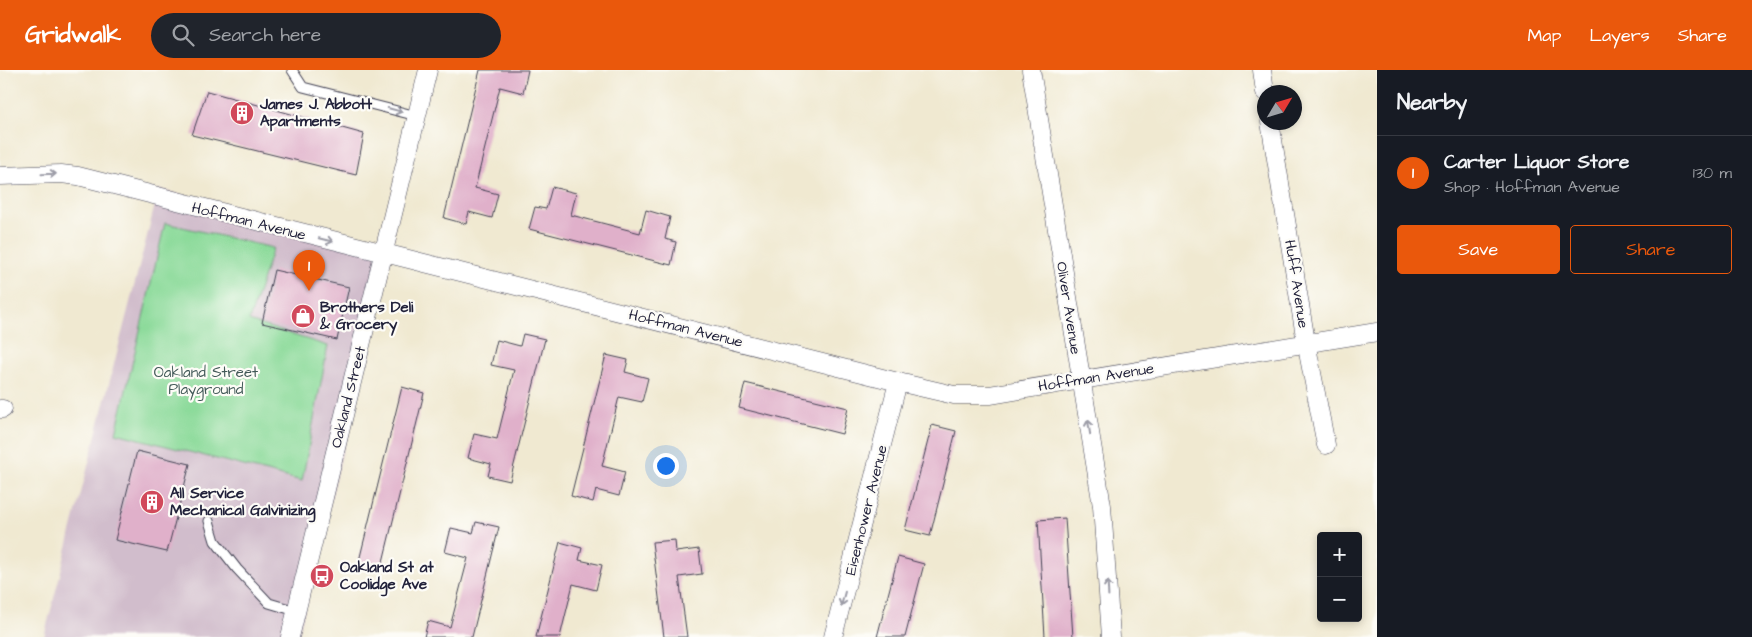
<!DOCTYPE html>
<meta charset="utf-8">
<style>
:root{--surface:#171b24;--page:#20242c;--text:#f1f3f6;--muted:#9ea1a6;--line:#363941;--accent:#ea580c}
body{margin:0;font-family:"Architects Daughter",sans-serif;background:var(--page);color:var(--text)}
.controls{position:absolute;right:15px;bottom:15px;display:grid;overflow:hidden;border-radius:5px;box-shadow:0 2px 8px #0003}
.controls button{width:45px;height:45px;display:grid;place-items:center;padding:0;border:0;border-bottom:1px solid var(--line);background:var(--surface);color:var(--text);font:25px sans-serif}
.compass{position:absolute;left:1257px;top:15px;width:45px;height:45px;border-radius:50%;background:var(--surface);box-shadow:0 2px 8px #0003;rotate:52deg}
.you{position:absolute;left:665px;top:395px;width:18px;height:18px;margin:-12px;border:4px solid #fff;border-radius:50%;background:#1a73e8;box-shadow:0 0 0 8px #1a73e833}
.badge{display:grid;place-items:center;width:32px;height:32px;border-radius:50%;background:var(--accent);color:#fff;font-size:16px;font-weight:700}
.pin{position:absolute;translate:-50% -41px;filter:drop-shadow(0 1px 2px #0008)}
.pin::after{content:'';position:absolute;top:26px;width:18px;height:15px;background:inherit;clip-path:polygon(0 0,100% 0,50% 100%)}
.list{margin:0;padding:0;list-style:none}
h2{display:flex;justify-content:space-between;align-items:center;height:65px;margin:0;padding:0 20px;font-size:21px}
h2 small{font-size:16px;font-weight:400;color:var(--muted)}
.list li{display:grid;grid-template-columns:32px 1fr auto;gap:15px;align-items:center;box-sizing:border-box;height:75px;padding:0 20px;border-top:1px solid var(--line)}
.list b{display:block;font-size:19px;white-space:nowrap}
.list p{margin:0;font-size:16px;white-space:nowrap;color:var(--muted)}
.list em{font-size:16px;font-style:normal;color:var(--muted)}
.actions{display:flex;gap:10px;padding:15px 20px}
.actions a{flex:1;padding:11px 0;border:1px solid var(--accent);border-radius:5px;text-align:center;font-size:18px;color:var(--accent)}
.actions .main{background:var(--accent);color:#fff}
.icon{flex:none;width:28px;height:28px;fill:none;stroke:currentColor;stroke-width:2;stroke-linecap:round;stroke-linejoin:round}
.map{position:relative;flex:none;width:1377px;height:567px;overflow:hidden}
header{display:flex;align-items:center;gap:30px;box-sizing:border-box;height:70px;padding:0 25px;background:var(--accent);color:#fff}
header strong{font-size:24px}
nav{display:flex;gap:28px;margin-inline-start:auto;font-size:18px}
.search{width:350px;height:45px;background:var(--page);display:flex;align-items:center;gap:12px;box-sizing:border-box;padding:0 18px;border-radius:28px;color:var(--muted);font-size:19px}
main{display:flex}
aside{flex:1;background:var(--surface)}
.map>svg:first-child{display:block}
</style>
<header>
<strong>Gridwalk</strong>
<div class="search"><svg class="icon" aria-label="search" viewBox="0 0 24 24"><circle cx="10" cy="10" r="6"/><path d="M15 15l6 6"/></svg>Search here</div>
<nav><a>Map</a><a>Layers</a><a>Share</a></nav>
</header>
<main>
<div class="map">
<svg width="1377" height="567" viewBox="0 0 1377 567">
<rect width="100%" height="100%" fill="#fdfcf7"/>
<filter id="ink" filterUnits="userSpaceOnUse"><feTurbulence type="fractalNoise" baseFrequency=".02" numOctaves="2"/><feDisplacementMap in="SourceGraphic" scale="10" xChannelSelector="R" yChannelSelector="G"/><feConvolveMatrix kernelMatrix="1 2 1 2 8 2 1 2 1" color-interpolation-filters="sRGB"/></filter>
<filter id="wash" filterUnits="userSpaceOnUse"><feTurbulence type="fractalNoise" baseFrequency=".0096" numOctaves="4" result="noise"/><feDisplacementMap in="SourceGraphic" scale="20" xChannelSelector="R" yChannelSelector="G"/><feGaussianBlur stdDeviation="1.12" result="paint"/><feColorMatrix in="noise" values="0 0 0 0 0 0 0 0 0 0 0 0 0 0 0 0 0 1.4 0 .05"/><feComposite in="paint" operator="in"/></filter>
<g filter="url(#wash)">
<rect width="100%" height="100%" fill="#f0e9d1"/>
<path fill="#d1bdcc" d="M 159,119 L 390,183 L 298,567 L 44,567 Z"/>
<path fill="#8bda9a" stroke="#567e6a" d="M 165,153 L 273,178 L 249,251 L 328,276 L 302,411 L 116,363 Z"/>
<g id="blocks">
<path fill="#e0b0ca" d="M 480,0 L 528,0 L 523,23 L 500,17 L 475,118 L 498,124 L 492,148 L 469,142 L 466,154 L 444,148 Z
M 207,21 L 364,64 L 356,105 L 192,65 Z
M 552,117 L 576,123 L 571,145 L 640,163 L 646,140 L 670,147 L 665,169 L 676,172 L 671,195 L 529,159 L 535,137 L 546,139 Z
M 274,200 L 349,217 L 337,270 L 262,253 Z
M 523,264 L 545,269 L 510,411 L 488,406 L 491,394 L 468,388 L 474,364 L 497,369 L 514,300 L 491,295 L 497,270 L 520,276 Z
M 606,285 L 628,290 L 625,302 L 648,308 L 642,332 L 619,327 L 602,396 L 625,402 L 619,426 L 596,420 L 593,432 L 571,426 Z
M 745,313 L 848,338 L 842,364 L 739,338 Z
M 402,317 L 424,323 L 382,496 L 359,491 Z
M 932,355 L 956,361 L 930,466 L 905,460 Z
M 137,381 L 190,394 L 167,482 L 115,470 Z
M 1065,448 L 1073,567 L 1045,567 L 1038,450 Z
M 476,452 L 499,457 L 472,567 L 424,567 L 428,551 L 450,557 L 468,488 L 445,482 L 451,458 L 473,463 Z
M 675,470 L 676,482 L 699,479 L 702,504 L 679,507 L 687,567 L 664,567 L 652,472 Z
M 560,472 L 582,478 L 579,490 L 602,495 L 596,520 L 573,514 L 560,567 L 536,567 Z
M 898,487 L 924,494 L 905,567 L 877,567 Z"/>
</g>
</g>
<g filter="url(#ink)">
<use href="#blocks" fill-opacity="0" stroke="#414052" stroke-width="1"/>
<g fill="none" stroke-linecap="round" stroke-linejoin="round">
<g stroke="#414052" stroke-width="11">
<path id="service" d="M 292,0 L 303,17 L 417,46
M 209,451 L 215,471 L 237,499 L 269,533 L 296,541"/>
</g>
<g stroke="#414052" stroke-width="19">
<path id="minor" d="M 1031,0 L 1102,436 L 1111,567
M 1262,0 L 1265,22
M 1270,52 L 1306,272 L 1326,375
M 0,106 L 61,104 L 78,106 L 898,312 L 954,325 L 990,325 L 1377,262
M 0,339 L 3,339
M 290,567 L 428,0
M 833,567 L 898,312"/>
</g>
<use href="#service" stroke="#fff" stroke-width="9"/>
<use href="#minor" stroke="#fff" stroke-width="18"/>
</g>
<defs><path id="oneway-shaft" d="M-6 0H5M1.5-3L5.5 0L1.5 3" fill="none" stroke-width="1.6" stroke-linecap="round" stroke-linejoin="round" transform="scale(1.25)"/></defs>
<g stroke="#9c9ca7">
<use href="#oneway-shaft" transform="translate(395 40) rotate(15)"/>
<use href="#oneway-shaft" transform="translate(49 104) rotate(-2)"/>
<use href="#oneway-shaft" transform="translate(326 170) rotate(14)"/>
<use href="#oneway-shaft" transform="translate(1089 357) rotate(-99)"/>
<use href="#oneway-shaft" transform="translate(1108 518) rotate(-93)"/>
<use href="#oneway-shaft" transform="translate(843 529) rotate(105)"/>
</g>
</g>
<defs>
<g id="building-disc" transform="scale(1.25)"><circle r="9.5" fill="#d1495b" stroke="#fdfcf7"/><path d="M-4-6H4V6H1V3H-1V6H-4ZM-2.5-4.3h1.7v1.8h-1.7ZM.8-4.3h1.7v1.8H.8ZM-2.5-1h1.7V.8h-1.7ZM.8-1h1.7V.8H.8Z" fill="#fff"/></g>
<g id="shop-disc" transform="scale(1.25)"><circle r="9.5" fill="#d1495b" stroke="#fdfcf7"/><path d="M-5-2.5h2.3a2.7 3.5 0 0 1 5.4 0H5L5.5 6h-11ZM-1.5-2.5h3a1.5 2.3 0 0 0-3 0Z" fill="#fff"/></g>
<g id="bus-disc" transform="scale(1.25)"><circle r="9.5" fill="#d1495b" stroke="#fdfcf7"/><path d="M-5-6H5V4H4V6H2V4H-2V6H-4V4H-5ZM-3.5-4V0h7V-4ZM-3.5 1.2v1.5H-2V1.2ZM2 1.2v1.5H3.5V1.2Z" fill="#fff"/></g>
</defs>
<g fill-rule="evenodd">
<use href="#building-disc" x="242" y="43"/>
<use href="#shop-disc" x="303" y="246"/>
<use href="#building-disc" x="152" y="432"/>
<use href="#bus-disc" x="322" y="506"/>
</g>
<g text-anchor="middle" stroke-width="4.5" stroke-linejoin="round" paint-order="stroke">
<g font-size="15" font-weight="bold" fill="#22223b" stroke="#fdfcf7" text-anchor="start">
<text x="260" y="39">James J. Abbott<tspan x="260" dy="17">Apartments</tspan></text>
<text x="320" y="242">Brothers Deli<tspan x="320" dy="17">&amp; Grocery</tspan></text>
<text x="170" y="428">All Service<tspan x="170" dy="17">Mechanical Galvinizing</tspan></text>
<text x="340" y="502">Oakland St at<tspan x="340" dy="17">Coolidge Ave</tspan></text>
</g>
<g font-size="15" fill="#22223b" stroke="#fdfcf7">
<text transform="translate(249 151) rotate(14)" y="5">Hoffman Avenue</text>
<text transform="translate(1297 214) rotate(81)" y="5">Huff Avenue</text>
<text transform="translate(1069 238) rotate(81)" y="5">Oliver Avenue</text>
<text transform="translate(686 258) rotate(14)" y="5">Hoffman Avenue</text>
<text transform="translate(1096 307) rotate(-9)" y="5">Hoffman Avenue</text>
<text transform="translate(348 327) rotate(-76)" y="5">Oakland Street</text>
<text transform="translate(866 440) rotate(-76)" y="5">Eisenhower Avenue</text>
</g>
<g font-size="15" fill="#425958" stroke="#fdfcf7">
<text x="206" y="307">Oakland Street<tspan x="206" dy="17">Playground</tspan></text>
</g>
</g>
</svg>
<div class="controls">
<button>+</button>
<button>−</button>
</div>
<svg class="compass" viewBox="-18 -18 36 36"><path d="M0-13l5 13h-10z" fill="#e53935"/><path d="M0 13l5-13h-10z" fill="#9ea1a6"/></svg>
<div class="you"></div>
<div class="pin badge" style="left:309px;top:221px">1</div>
</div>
<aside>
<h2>Nearby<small></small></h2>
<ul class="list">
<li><span class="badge">1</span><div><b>Carter Liquor Store</b><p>Shop · Hoffman Avenue</p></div><em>130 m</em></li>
</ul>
<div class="actions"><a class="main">Save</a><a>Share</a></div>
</aside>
</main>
